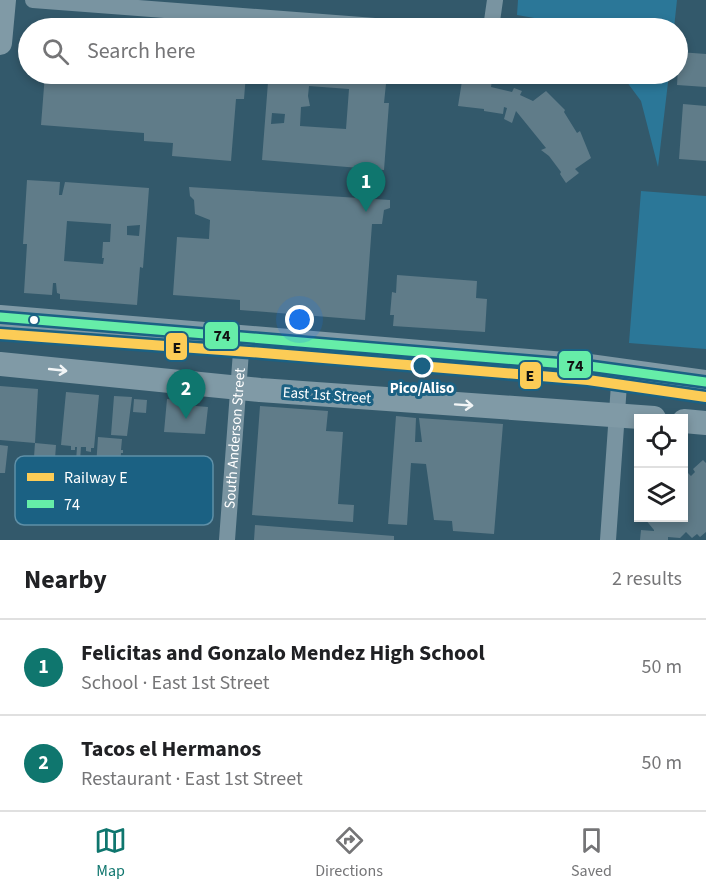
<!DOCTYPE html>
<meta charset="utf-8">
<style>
:root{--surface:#fff;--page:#f6f6f6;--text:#202124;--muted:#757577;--line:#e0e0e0;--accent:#0f766e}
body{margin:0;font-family:"Source Sans 3",sans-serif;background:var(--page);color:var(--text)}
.controls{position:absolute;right:18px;bottom:18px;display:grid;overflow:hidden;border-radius:0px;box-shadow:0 3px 9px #0003}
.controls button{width:54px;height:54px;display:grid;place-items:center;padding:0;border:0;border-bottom:2px solid var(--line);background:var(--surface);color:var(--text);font:30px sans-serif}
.you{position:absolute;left:300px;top:320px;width:21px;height:21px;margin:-15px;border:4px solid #fff;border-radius:50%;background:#1a73e8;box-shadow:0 0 0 9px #1a73e833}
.badge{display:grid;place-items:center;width:39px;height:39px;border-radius:50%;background:var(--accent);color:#fff;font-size:20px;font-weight:700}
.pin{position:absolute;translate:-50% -50px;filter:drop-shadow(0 2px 3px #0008)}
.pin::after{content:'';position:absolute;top:32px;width:21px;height:18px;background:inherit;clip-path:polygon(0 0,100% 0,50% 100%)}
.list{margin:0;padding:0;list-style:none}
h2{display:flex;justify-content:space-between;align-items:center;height:78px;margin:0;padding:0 24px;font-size:26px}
h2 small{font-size:20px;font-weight:400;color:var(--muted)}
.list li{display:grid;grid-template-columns:39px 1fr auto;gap:18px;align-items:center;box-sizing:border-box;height:96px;padding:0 24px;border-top:2px solid var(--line)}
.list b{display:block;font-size:22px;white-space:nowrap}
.list p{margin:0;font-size:20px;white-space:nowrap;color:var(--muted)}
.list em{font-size:20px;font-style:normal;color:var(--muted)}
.icon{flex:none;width:33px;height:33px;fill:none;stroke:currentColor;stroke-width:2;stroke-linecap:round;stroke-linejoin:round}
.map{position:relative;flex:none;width:706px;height:540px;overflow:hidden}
.search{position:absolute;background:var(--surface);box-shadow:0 3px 9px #0003;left:18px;right:18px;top:18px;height:66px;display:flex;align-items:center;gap:15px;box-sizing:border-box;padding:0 21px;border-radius:33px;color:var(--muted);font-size:22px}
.sheet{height:270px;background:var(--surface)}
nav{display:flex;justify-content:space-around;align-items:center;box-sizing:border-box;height:84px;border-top:2px solid var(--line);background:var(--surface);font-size:16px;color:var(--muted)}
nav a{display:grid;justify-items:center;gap:3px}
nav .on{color:var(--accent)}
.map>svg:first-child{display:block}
</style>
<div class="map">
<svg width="706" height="540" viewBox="0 0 706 540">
<rect width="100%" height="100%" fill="#33596b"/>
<path fill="#2b7798" d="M 518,0 L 677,0 L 674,28 L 583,28 L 580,26 L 517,15 Z
M 621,74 L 669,74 L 658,167 L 641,101 Z
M 641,191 L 706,196 L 706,349 L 629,343 Z"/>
<path fill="#607c89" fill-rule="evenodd" d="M 679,52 L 706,54 L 706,87 L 677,85 Z
M 45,74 L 246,74 L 244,99 L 236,99 L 231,161 L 172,156 L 173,143 L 144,141 L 144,133 L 41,125 Z
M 272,74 L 387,74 L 384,103 L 389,103 L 384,170 L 262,160 L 268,82 L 271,82 ZM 309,86 L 349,89 L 346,129 L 300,126 L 301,107 L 310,106 L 308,96 ZM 272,113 L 285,114 L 284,123 L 271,124 Z
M 466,74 L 493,74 L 491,87 L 512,92 L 514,88 L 522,91 L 520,95 L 533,101 L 546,91 L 565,110 L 564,112 L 577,133 L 580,131 L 591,158 L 575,169 L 579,173 L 566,183 L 560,174 L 561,172 L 549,156 L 541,150 L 546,148 L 516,111 L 512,123 L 504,119 L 507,108 L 504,107 L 503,114 L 484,111 L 484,109 L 458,106 L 462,81 L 465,81 Z
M 683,104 L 706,106 L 706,161 L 679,159 Z
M 27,180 L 60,182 L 59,195 L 62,195 L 65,182 L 149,188 L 143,268 L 140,267 L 137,305 L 60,299 L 60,294 L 57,293 L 56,283 L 53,283 L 52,295 L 24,293 L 27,244 L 23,244 ZM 67,221 L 111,224 L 110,242 L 103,242 L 102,258 L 104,258 L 103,264 L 64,261 ZM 140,225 L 139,236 L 127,235 L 127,226 Z
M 189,187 L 390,200 L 390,208 L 384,210 L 382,224 L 372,224 L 365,320 L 240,310 L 240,300 L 173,295 L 177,237 L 209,239 L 210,220 L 195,214 L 194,200 L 190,196 Z
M 397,275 L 477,281 L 476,298 L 487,299 L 485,332 L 393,326 L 394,315 L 390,315 L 392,292 L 396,293 Z
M 0,386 L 38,389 L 35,443 L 0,440 Z
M 66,392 L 99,395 L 94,448 L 91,448 L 91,452 L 86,451 L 86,447 L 81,447 L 80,461 L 82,461 L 82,464 L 92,465 L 90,482 L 80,481 L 80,485 L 72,485 L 73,481 L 60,479 L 61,462 L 71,463 L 71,460 L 76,461 L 77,447 L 75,447 L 75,450 L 71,450 L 71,446 L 61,445 Z
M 114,396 L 132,397 L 127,436 L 111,435 Z
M 134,399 L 147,400 L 146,413 L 133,412 Z
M 167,399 L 190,401 L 196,406 L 208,407 L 205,434 L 164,432 Z
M 260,406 L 328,411 L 326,431 L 343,432 L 338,504 L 354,505 L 353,522 L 252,515 Z
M 396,416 L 416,418 L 415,442 L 422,442 L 419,418 L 503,424 L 494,534 L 453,531 L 452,521 L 434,520 L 426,464 L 411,463 L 407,525 L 388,524 Z
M 98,437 L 122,439 L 121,450 L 123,450 L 123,453 L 121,453 L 120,469 L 117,468 L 117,471 L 114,471 L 115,468 L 96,467 Z
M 35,443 L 56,445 L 55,459 L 34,457 Z
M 0,445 L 8,446 L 5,473 L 0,473 Z
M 703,460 L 706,463 L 706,532 L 700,537 L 697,534 L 692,538 L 686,532 L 680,538 L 668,537 L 668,540 L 640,540 L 641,530 L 654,531 L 654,530 L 645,519 L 646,518 L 684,518 L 684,477 L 688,473 L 691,476 L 695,472 L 693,469 Z
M 255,525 L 394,536 L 394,540 L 254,540 Z"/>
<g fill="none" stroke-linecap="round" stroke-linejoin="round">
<g stroke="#7994a1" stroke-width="16">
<path d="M 33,0 L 401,28"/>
<path d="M 491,28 L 495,0"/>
<path id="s1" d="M 227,540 L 242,338"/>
<path d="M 608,540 L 620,370"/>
</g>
<path stroke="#809aa6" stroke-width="24" d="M 0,43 L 4,0
M 0,317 L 589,366 L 706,382
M 0,364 L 260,390 L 654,418
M 684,421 L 706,423"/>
<g stroke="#1b6183" stroke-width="14">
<path id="bus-1" d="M 0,317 L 589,366 L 706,382"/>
</g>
<use href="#bus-1" stroke="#66eda8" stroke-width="9"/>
<g stroke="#1b6183" stroke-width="15">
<path id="rail-1" d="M 0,334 L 263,353 L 588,380 L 706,397"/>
</g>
<use href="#rail-1" stroke="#fccc56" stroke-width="10"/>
</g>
<defs><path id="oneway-shaft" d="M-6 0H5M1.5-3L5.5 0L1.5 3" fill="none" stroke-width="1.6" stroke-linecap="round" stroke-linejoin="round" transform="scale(1.5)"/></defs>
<g stroke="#f2f5f6">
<use href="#oneway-shaft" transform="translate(58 370) rotate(6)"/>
<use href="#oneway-shaft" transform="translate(464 405) rotate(4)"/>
</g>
<circle fill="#fff" stroke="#1b6183" stroke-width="2" cx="34" cy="320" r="5"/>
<circle fill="#1b6183" stroke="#fff" stroke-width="3" cx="422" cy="366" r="10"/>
<g text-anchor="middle" stroke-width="6" stroke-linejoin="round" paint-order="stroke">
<g font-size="15" font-weight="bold" fill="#fff" stroke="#1b6183">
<text x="422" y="393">Pico/Aliso</text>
</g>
<g font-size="15" fill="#fff" stroke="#1b6183">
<text transform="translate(327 395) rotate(4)" y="5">East 1st Street</text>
<text dy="5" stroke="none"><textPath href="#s1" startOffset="102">South Anderson Street</textPath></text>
</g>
</g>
<rect x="15" y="456" width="198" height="69" rx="9" fill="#1b6183" stroke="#5f90a8" stroke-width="1.5"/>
<rect x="27" y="473" width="27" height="8" fill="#fccc56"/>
<rect x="27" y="500" width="27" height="8" fill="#66eda8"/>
<g font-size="16" fill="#fff">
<text x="64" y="483">Railway E</text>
<text x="64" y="510">74</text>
</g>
<g stroke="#1b6183" stroke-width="2">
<rect x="204" y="321" width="35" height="29" rx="6" fill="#66eda8"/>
<rect x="165" y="332" width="23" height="29" rx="6" fill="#fccc56"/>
<rect x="558" y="350" width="34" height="29" rx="6" fill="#66eda8"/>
<rect x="519" y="361" width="23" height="29" rx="6" fill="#fccc56"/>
</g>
<g font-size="16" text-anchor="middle" font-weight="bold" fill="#111">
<text x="222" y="341">74</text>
<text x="177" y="353">E</text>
<text x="575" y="371">74</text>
<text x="530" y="381">E</text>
</g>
</svg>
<div class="controls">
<button><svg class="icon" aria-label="locate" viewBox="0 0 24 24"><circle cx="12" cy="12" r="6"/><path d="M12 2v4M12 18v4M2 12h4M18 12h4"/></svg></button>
<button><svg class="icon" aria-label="layers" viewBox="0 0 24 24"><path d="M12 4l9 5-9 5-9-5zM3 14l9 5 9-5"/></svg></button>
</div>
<div class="you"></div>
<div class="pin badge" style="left:366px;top:212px">1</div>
<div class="pin badge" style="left:186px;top:419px">2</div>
<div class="search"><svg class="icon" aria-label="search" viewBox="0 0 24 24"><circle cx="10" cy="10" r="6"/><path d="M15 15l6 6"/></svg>Search here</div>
</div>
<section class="sheet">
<h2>Nearby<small>2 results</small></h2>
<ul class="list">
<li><span class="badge">1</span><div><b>Felicitas and Gonzalo Mendez High School</b><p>School · East 1st Street</p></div><em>50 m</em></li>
<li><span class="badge">2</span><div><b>Tacos el Hermanos</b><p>Restaurant · East 1st Street</p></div><em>50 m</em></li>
</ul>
</section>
<nav>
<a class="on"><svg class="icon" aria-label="map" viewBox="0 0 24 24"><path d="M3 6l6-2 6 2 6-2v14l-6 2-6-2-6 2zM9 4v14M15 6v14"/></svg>Map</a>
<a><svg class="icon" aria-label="directions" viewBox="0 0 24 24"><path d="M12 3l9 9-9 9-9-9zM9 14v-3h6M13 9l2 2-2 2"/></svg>Directions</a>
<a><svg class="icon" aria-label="saved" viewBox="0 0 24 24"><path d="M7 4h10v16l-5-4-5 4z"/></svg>Saved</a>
</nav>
